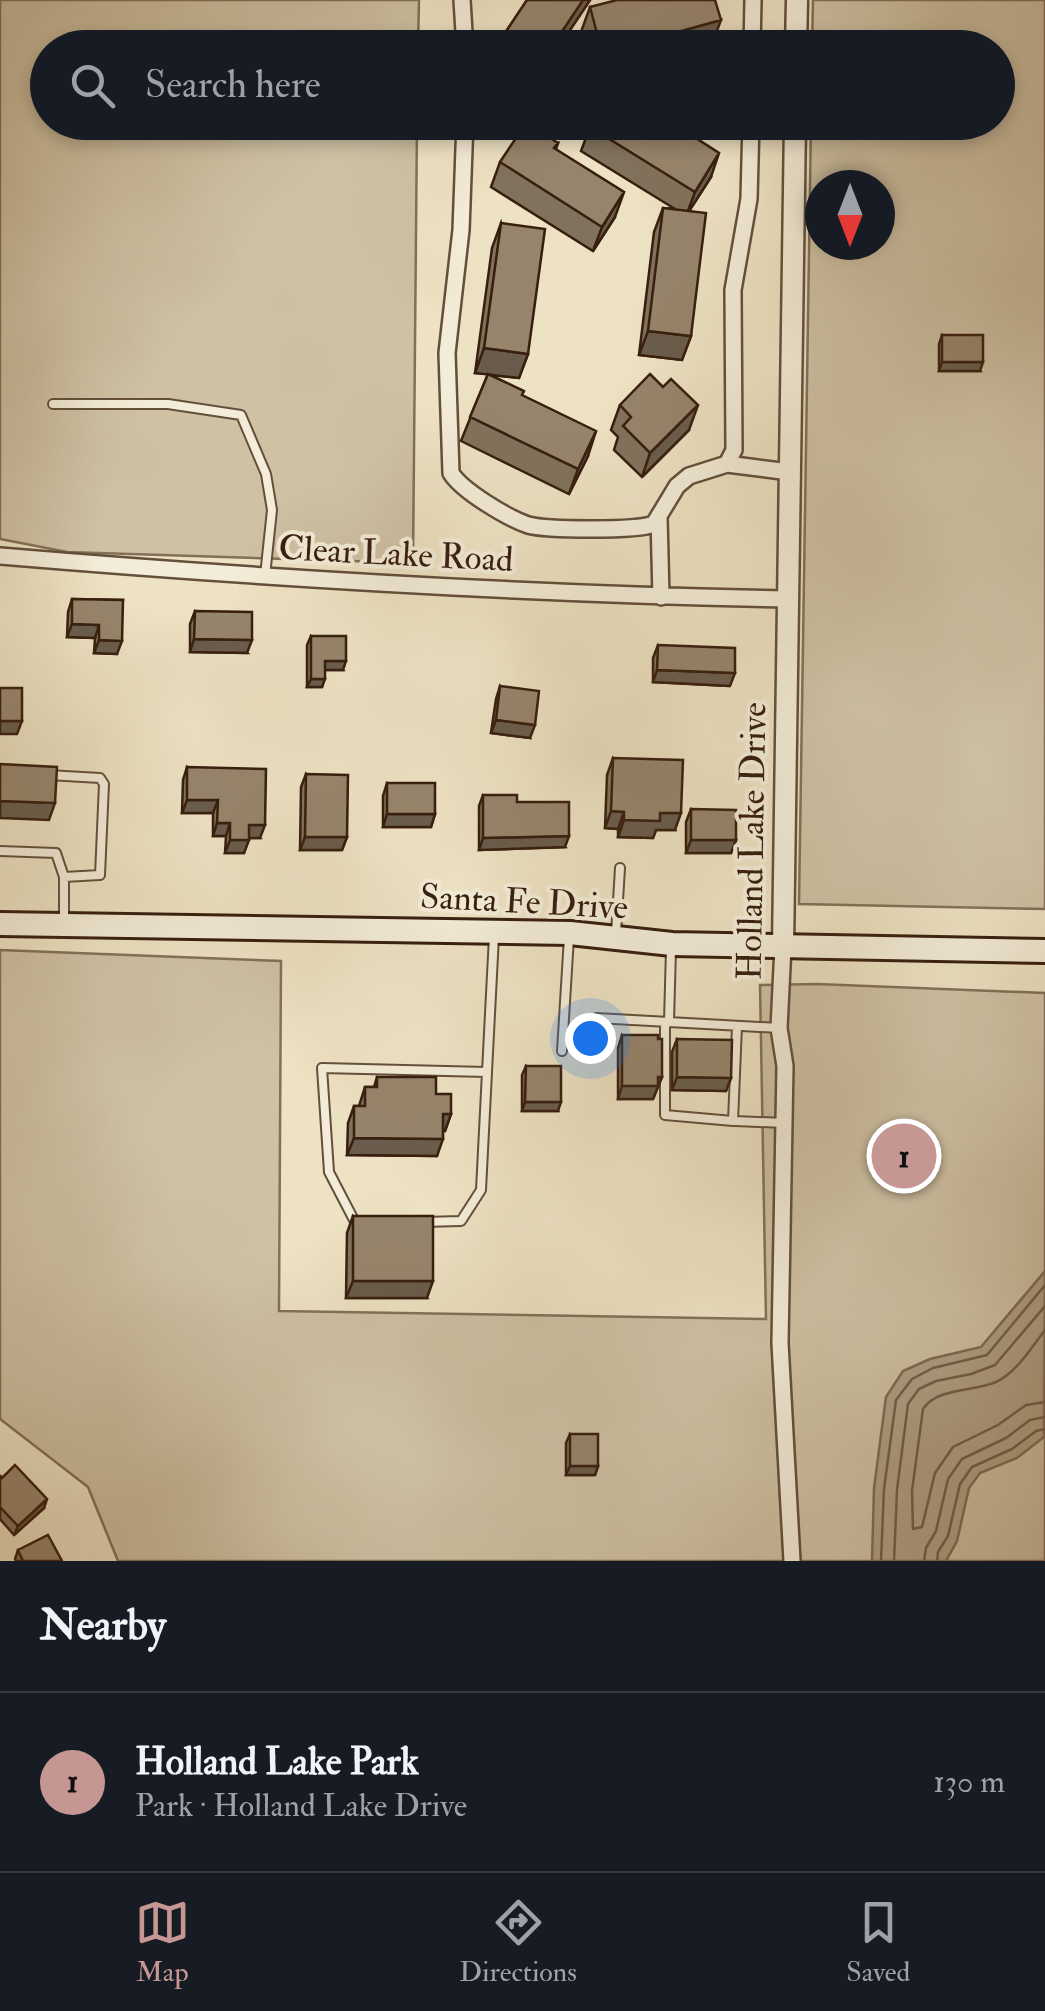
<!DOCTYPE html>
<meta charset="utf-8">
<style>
:root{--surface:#171b24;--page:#20242c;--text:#f1f3f6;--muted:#9ea1a6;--line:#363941;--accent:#c59692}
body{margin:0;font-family:"IM FELL Double Pica",serif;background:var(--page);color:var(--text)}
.compass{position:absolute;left:805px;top:170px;width:90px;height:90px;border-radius:50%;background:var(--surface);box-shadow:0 5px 15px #0003;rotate:180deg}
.you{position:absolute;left:590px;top:1038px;width:35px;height:35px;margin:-25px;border:8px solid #fff;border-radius:50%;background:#1a73e8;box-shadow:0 0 0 15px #1a73e833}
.badge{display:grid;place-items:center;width:65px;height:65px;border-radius:50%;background:var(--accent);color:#111;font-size:32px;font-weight:700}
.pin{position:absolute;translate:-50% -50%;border:5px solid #fff;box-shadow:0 2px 10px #0006}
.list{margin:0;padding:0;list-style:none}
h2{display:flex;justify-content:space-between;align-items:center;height:130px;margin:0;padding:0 40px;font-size:42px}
h2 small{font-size:32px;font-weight:400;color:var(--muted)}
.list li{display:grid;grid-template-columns:65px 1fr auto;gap:30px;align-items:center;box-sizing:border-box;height:180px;padding:0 40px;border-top:2px solid var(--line)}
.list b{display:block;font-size:38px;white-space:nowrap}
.list p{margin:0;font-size:32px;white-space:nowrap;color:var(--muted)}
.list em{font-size:32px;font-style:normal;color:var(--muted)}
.icon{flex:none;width:55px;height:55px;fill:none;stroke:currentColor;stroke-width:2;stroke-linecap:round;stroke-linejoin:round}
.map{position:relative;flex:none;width:1045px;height:1561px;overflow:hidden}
.search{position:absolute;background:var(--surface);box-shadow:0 5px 15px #0003;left:30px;right:30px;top:30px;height:110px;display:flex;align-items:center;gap:25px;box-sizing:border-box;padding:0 35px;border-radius:55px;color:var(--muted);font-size:38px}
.sheet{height:310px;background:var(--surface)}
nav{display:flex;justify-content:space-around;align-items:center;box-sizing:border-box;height:140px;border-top:2px solid var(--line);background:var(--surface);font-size:28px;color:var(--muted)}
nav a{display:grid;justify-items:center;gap:5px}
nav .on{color:var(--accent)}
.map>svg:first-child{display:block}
</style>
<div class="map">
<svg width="1045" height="1561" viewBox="0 0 1045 1561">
<rect width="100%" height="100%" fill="#ede2c3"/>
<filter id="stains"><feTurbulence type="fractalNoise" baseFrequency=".002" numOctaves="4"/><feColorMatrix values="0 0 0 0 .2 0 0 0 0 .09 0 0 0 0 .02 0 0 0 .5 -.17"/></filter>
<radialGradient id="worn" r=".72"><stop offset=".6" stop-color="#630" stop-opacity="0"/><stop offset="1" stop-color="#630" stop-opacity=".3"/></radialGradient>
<path fill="#cec1a4" stroke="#827059" stroke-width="2.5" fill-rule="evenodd" d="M 0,0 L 419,0 L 418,47 L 48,48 L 48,122 L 417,123 L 413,563 L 67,552 L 0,539 Z
M 813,0 L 1045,0 L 1045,909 L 799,904 L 811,123 L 998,122 L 998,48 L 812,47 ZM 820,185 L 880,185 L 880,245 L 820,245 Z
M 0,950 L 281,961 L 279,1311 L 766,1319 L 760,985 L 817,984 L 1045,993 L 1045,1561 L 118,1561 L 88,1487 L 0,1419 Z"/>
<path fill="#af9f85" stroke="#7f6b55" stroke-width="2.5" d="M 1045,1271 L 1044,1437 L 1017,1458 L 980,1473 L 969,1488 L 957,1541 L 946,1561 L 872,1561 L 874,1488 L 886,1397 L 903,1371 L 930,1359 L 981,1347 Z"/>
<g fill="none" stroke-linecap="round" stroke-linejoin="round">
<path stroke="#735e4a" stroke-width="2.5" d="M 1045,1330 C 1032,1347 1016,1373 996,1382 C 973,1392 938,1387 923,1409 L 912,1491 L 913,1529 L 922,1527 L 935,1473 L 953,1447 L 998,1425 L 1026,1405 L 1045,1402
M 881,1561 L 884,1489 L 896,1400 L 912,1379 L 933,1368 L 987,1355 L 1045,1285
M 894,1561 L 897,1490 L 908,1404 L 919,1389 L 936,1381 L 971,1374 L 995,1365 L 1045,1306
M 924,1561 L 926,1548 L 936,1531 L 948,1479 L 962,1459 L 1006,1438 L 1030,1420 L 1045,1417
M 937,1561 L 938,1552 L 948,1536 L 960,1484 L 972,1467 L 1012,1449 L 1036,1431 L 1045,1429"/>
<g stroke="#644f3b" stroke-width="12">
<path id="service" d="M 53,404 L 168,404 L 241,415 L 266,474 L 272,510 L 265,576
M 48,775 L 100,778 L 104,784 L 100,875 L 64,877 L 64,920
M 0,851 L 56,853 L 64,877
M 616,933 L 620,868
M 596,1018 L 779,1028
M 665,1022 L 665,1115 L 733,1121 L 737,1026
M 669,1022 L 671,949
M 562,1051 L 569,937
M 735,1121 L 784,1123
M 355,1222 L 329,1172 L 322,1068 L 487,1072 L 494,936
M 423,1222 L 461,1221 L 481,1190 L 487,1072"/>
</g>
<g stroke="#644f3b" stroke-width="20">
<path id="minor" d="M 462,0 L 465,48
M 752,48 L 753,0
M 465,122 L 461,230 L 447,353 L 451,473 C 462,491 508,518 528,525 C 546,530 637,531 654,524 L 677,486 L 689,476 L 727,464 L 734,450 L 733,290 L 749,199 L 751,122
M 727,464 L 789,472
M 659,517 L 661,597
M 0,556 C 262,578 525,594 788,599
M 783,947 L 779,1028 L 785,1066 L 780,1343 L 792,1561"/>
</g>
<g stroke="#644f3b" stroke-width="25">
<path id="tertiary" d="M 796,48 L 797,0
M 783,947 L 795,122"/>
</g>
<g stroke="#371e0e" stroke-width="28">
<path id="secondary" d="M 0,924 L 570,933 L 672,944 L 1045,951"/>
</g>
<use href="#service" stroke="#f3ecd8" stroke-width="8"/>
<use href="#minor" stroke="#f3ecd8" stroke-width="15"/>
<use href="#tertiary" stroke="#f3ecd8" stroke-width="20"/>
<use href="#secondary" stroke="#f3ecd8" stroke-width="22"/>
</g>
<path fill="#81725d" stroke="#371e0e" stroke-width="2.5" d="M 527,0 L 590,0 L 558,48 L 498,48 L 501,39 Z
M 590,7 L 712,44 L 701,48 L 586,48 L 581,32 Z
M 590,127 L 711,177 L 689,211 L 691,336 L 682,360 L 639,355 L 654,232 L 663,208 L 675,209 L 581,151 Z
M 558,143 L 556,149 L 615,217 L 593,251 L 491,187 L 500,162 Z
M 501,223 L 528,354 L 519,378 L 490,375 L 522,395 L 588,456 L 569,494 L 461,441 L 488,374 L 475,373 L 492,248 Z
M 942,335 L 980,371 L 939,371 L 939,344 Z
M 663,387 L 689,430 L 642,477 L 614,450 L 618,437 L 611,430 L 620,405 Z
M 72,599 L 123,600 L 117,654 L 94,653 L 95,638 L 67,637 L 68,612 Z
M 195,611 L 247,653 L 190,652 L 190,624 Z
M 311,636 L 343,670 L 325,670 L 322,687 L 307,687 L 307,645 Z
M 658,645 L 730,686 L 653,682 L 653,658 Z
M 500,686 L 530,738 L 491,733 L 496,699 Z
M 613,758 L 675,830 L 656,830 L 653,838 L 618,837 L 618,829 L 605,828 L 607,775 Z
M 187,767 L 260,838 L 249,838 L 244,853 L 225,853 L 226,836 L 213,836 L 213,813 L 182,813 L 183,780 Z
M 306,774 L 347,837 L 342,850 L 300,850 L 301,787 Z
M 387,783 L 435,814 L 431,827 L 383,827 L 383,796 Z
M 483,795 L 517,802 L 565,847 L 479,850 L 479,806 Z
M 691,809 L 736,840 L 731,853 L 686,853 L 686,822 Z
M 622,1035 L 662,1077 L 653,1099 L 618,1099 L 618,1048 Z
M 677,1039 L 731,1078 L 726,1091 L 672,1090 L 672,1052 Z
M 526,1066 L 558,1111 L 522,1111 L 522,1075 Z
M 377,1077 L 436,1094 L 451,1114 L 445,1131 L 443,1131 L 437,1156 L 347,1155 L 348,1123 L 354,1106 L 359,1106 L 365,1087 L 374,1087 Z
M 353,1216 L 427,1298 L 346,1298 L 347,1233 Z
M 570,1434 L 598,1466 L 595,1475 L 566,1475 L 566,1443 Z
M 0,1476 L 44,1508 L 14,1535 L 0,1519 Z
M 18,1550 L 62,1561 L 16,1561 L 15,1559 Z"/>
<path fill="#695c4c" stroke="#371e0e" stroke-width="2.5" d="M 583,0 L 590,0 L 558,48 L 551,48 Z
M 721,20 L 712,44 L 701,48 L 620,48 Z
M 719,153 L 711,177 L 686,216 L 695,192 Z
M 624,192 L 615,217 L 593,251 L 602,227 Z
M 648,331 L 691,336 L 682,360 L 639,355 Z
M 484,348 L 528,354 L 519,378 L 475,373 Z
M 942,362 L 983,362 L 980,371 L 939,371 Z
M 698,405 L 689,430 L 642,477 L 650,453 Z
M 596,431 L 588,456 L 569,494 L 578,469 Z
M 72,624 L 99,625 L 95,638 L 67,637 Z
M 194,639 L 252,640 L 247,653 L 190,652 Z
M 99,640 L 122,641 L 117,654 L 94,653 Z
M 325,661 L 346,661 L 343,670 L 322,670 Z
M 657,670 L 735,673 L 730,686 L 653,682 Z
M 311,679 L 325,679 L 322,687 L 307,687 Z
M 496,720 L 535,725 L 530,738 L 491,733 Z
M 0,721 L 22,721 L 17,734 L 0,734 Z
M 187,800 L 218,800 L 213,813 L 182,813 Z
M 0,801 L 55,803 L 49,820 L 0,818 Z
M 611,811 L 624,812 L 618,829 L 605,828 Z
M 660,813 L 681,813 L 675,830 L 656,830 L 653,838 L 618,837 L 624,820 Z
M 387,814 L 435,814 L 431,827 L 383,827 Z
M 217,823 L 230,823 L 226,836 L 213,836 Z
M 249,825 L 265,825 L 260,838 L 244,838 Z
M 569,836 L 565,847 L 479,850 L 483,838 Z
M 305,837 L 347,837 L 342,850 L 300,850 Z
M 230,840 L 249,840 L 244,853 L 225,853 Z
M 691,840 L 736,840 L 731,853 L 686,853 Z
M 658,1077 L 662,1077 L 653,1099 L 618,1099 L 622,1086 Z
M 677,1077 L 731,1078 L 726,1091 L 672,1090 Z
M 525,1102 L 561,1102 L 558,1111 L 522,1111 Z
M 443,1114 L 451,1114 L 445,1131 L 437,1131 Z
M 354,1138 L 443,1139 L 437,1156 L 347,1155 Z
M 353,1281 L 433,1281 L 427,1298 L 346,1298 Z
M 570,1466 L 598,1466 L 595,1475 L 566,1475 Z
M 47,1499 L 44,1508 L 14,1535 L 18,1526 Z"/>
<path fill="#96846c" stroke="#371e0e" stroke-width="2.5" d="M 527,0 L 583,0 L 551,48 L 514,48 L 501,39 Z
M 617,0 L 715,0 L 721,20 L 620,48 L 601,48 L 590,7 Z
M 593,122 L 671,122 L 719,153 L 695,192 L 590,127 Z
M 526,123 L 558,143 L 554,148 L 624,192 L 602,227 L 500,162 Z
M 663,208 L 706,213 L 691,336 L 648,331 Z
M 501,223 L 545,229 L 528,354 L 484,348 Z
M 942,335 L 983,335 L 983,362 L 942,362 Z
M 488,374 L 524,391 L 522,395 L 596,431 L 578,469 L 470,417 Z
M 650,374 L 663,387 L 671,379 L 698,405 L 650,453 L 623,426 L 631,417 L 620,405 Z
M 72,599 L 123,600 L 122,641 L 99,640 L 99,625 L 72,624 Z
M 195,611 L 252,612 L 252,640 L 194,639 Z
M 311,636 L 346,636 L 346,661 L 325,661 L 325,679 L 311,679 Z
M 658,645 L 735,648 L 735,673 L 657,670 Z
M 500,686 L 539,691 L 535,725 L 496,720 Z
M 0,688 L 22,688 L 22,721 L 0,721 Z
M 613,758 L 683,760 L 681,813 L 660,813 L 660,821 L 624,820 L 624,812 L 611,811 Z
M 0,764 L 57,767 L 55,803 L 0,801 Z
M 187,767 L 266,769 L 265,825 L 249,825 L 249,840 L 230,840 L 230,823 L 217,823 L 218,800 L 187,800 Z
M 306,774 L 348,775 L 347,837 L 305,837 Z
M 387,783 L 435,783 L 435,814 L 387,814 Z
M 483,795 L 517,795 L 517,802 L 569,802 L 569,836 L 483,838 Z
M 691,809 L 736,810 L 736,840 L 691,840 Z
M 622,1035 L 658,1035 L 658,1039 L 662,1039 L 662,1077 L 658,1077 L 658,1086 L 622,1086 Z
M 677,1039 L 732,1040 L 731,1078 L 677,1077 Z
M 526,1066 L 561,1066 L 561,1102 L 525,1102 Z
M 377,1077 L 436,1077 L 436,1094 L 451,1094 L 451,1114 L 443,1114 L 443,1139 L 354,1138 L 354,1106 L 365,1106 L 365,1087 L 377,1087 Z
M 353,1216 L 433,1216 L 433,1281 L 353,1281 Z
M 570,1434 L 598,1434 L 598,1466 L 570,1466 Z
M 15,1465 L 47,1499 L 18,1526 L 0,1507 L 0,1476 L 2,1478 Z
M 48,1535 L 62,1561 L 23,1561 L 18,1550 Z"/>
<g text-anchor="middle" stroke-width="8" stroke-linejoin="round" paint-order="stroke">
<g font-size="35" fill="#371e0e" stroke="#f3ecd8">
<text transform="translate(396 553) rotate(3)" y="12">Clear Lake Road</text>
<text transform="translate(751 841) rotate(-89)" y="12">Holland Lake Drive</text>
<text transform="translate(524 901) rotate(3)" y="12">Santa Fe Drive</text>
</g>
</g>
<rect width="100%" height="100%" filter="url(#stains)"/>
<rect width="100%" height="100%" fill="url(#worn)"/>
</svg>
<svg class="compass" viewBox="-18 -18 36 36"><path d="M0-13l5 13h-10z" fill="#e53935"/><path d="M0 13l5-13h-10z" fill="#9ea1a6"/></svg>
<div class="you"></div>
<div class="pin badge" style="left:904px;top:1156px">1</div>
<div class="search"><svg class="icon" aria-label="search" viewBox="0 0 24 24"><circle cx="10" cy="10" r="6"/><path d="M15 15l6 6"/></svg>Search here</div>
</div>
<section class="sheet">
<h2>Nearby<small></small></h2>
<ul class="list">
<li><span class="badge">1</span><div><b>Holland Lake Park</b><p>Park · Holland Lake Drive</p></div><em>130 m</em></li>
</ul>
</section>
<nav>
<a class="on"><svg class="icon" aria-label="map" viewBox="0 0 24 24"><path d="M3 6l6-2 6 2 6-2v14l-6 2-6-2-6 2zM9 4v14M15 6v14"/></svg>Map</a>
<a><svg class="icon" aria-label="directions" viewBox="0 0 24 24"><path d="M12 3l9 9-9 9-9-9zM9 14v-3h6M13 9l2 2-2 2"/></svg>Directions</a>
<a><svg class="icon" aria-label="saved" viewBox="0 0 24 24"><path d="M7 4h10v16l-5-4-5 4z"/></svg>Saved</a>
</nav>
